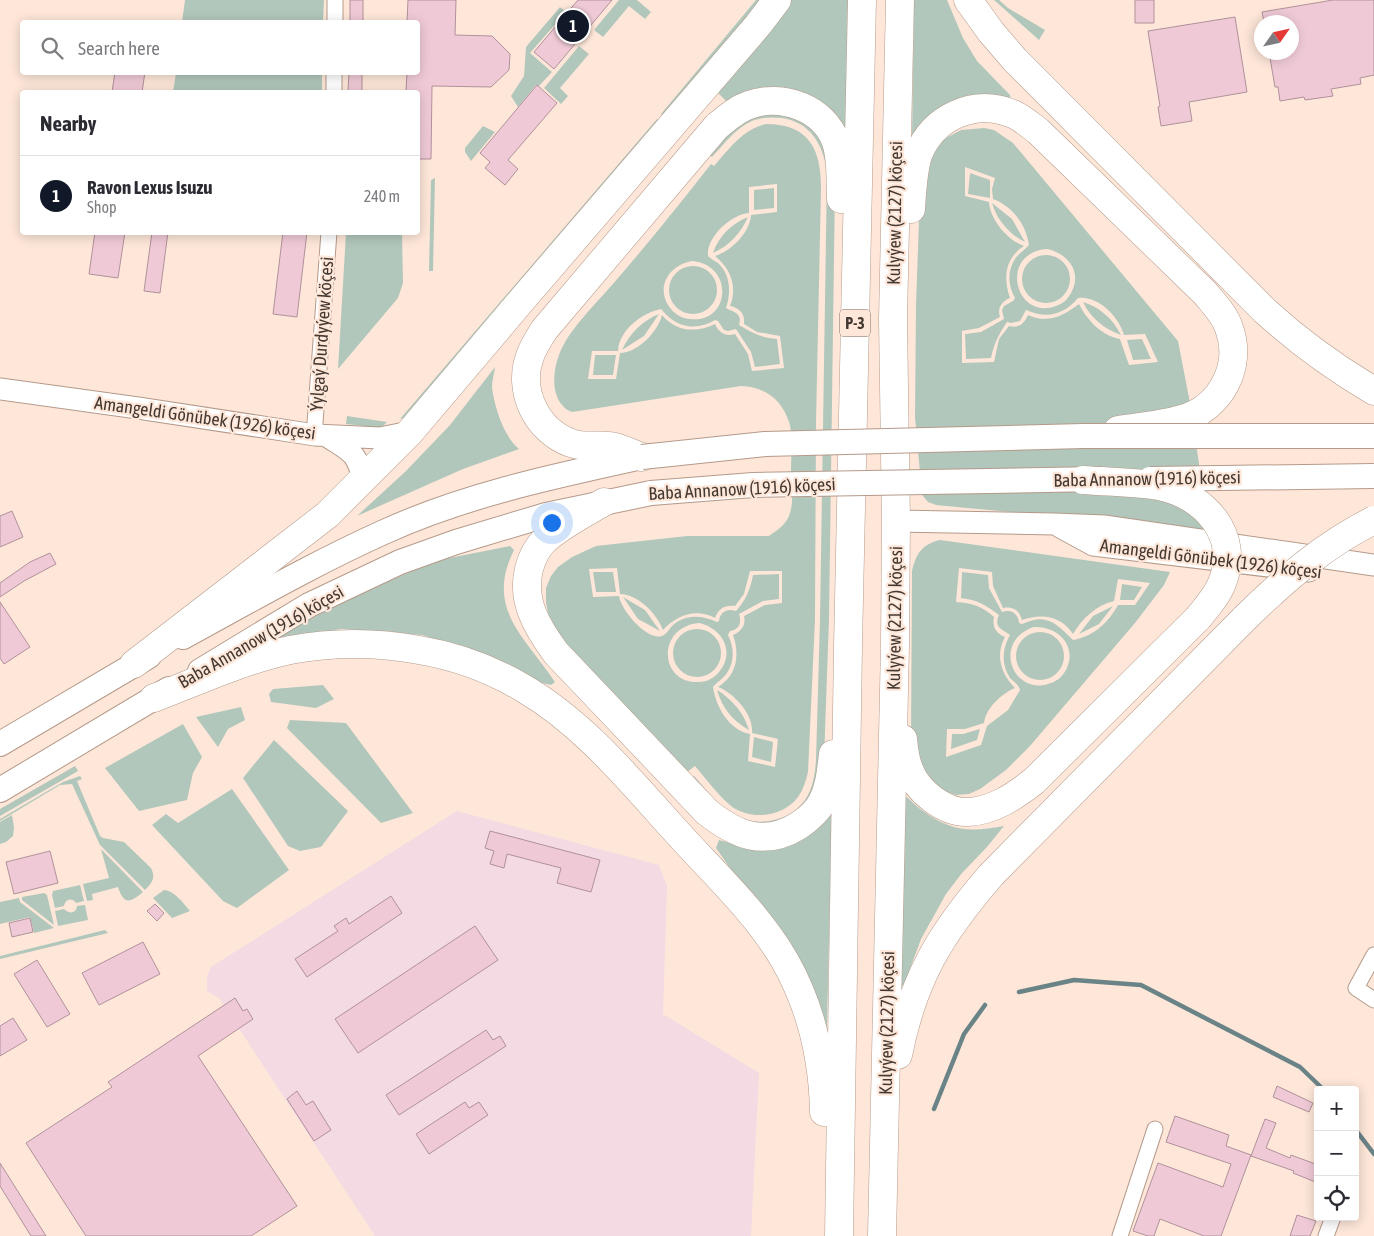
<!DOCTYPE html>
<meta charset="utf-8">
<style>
:root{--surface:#fff;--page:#f7f7f7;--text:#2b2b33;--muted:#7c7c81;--line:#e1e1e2;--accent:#111827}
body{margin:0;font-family:"Asap Condensed",sans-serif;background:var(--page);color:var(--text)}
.controls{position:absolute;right:15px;bottom:15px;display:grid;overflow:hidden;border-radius:5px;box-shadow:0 2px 12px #0003}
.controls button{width:45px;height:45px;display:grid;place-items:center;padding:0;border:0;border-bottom:1px solid var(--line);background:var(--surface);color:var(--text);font:25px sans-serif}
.compass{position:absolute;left:1254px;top:15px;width:45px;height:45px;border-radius:50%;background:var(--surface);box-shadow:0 2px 12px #0003;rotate:56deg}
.you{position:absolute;left:551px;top:522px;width:18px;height:18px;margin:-12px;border:4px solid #fff;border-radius:50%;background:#1a73e8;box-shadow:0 0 0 8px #1a73e833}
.badge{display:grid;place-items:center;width:32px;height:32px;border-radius:50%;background:var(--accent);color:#fff;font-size:16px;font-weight:700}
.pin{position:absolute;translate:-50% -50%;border:2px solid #fff;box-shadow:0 1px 5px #0006}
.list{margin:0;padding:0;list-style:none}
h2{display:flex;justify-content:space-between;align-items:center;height:65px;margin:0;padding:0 20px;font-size:21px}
h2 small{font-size:16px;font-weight:400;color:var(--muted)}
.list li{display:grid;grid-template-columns:32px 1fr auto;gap:15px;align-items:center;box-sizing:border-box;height:80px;padding:0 20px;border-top:1px solid var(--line)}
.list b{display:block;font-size:19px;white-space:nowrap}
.list p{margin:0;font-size:16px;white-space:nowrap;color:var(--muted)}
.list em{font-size:16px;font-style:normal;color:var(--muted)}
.icon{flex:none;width:28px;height:28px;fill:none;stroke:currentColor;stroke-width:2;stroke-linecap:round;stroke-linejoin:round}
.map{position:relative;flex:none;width:1374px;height:1236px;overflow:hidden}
.search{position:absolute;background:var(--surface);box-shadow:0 2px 12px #0003;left:20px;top:20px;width:400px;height:55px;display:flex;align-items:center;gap:12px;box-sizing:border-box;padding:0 18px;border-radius:5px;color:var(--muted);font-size:19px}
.panel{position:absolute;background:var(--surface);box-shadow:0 2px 12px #0003;left:20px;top:90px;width:400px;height:145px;border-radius:5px}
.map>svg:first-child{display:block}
</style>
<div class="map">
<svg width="1374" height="1236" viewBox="0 0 1374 1236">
<rect width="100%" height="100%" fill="#fee7d9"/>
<path fill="#f3dae3" d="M 457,811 L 659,865 L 667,886 L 663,1014 L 759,1073 L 751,1236 L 375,1236 L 219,998 L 207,991 L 207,976 L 211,967 Z"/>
<path fill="#b1c7bb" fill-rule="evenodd" d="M 185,0 L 324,0 L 323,22 L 182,22 Z
M 619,0 L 637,0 L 651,12 L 645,19 L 629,6 L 603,37 L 594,30 Z
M 756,0 L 768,0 L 668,120 L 661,114 Z
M 788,0 L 849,0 L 846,132 L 836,121 L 730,105 L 714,89 Z
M 914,0 L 947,0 L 963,38 L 977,61 L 1010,95 L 1012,105 L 912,136 Z
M 994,0 L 999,0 L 1008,8 L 1045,30 L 1039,40 Z
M 560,7 L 566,12 L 530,53 L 552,72 L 539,86 L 536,85 L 518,107 L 511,96 L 524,76 L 526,47 Z
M 579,46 L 589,54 L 560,88 L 568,96 L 561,104 L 544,88 Z
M 176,73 L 322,73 L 322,92 L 173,92 Z
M 776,109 L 820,129 L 835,186 L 829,619 L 824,760 L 821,784 L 796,818 L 748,828 L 688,781 L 694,776 C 706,789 718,808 735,816 C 758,827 789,822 805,800 C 813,788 815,774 816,760 L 820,619 L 827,172 C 823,144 811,123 782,118 C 772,117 761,117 752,121 C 736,128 724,144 712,157 L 707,152 L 730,127 Z
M 657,119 L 664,125 L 411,416 L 400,419 Z
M 766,124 C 809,124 821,149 821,188 L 816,423 L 815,620 L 808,772 C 806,781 803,790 798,797 C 783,817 751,821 731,806 C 718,795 706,779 695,766 L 682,776 L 564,647 L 550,623 L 546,603 L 546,588 L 551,576 L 558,567 L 572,557 L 596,546 L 687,536 L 769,536 C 776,531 784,526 788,518 C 795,504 791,487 791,472 C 791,459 793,433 789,422 C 781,398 764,387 741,386 L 572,412 C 569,411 565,409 563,406 C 551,394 553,370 559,355 C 568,330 595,305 612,285 C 646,246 679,205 711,164 L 714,166 C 729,149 743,129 766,124 ZM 777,184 L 777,212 L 751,215 C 750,233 731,251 715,256 C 730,268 738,286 730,306 C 740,308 745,314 744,324 L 757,332 L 780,336 L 784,368 L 752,371 L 748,354 L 735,334 C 726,337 719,333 715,324 C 696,333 676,332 662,315 C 658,332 637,353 620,353 L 616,379 L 588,379 L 592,351 L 618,351 C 619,330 642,313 661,309 C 664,312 666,315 670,318 C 683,329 701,329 715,320 L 718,321 L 724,330 L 728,331 L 736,329 L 751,352 L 755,367 L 780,364 L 777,339 C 762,338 752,333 739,325 C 743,313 733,312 726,308 C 731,293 731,275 718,263 C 715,261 711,259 708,256 C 706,237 732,214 749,213 L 749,187 ZM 692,261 C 735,265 730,323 691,319 C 683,319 676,315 671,309 C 654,288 669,265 692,261 ZM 617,568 L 620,594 C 638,594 657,614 663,630 C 677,615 696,608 715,618 C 719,608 725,605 735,606 L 744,594 L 750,571 L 782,571 L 782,603 L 765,605 L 744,616 C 746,625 742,631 733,635 C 740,655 737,675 718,687 C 734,693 754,715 752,733 L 778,739 L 775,767 L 748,761 L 750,734 C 729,730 716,707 713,687 C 717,682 723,679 727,673 C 735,661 734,647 728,635 L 730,631 C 739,630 742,623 739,614 L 763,601 L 779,599 L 779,574 L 753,575 C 750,590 746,600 736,611 C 727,608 720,612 719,621 L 717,622 C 702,615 686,614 673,625 C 670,628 666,635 662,636 C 647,641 621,610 619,596 L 593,597 L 589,569 ZM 699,623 C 722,628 736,652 719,672 C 714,678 707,682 699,682 C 659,684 656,627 699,623 Z
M 483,126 L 495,132 L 471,161 L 465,152 L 465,148 Z
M 984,128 L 994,130 L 1013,143 L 1178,341 L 1190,403 L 1209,531 L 936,505 L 928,502 L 922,495 L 915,417 L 916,305 L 920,191 L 924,165 L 944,139 L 961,130 ZM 965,167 L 995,178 L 992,189 L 993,199 C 1012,206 1026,224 1029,245 C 1025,250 1019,253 1015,259 C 1007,271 1008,286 1015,298 L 1013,301 L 1004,306 L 1002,310 L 1004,319 L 981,332 L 965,334 L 966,359 L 991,358 C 994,343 999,334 1007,322 L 1011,323 L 1020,321 L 1026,310 C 1046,319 1064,315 1078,298 C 1098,295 1119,317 1124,335 L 1145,334 L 1158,362 L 1129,365 L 1120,339 C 1102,336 1087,320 1079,304 C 1063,316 1048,324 1028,315 C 1024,324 1019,328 1009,326 L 999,339 L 994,362 L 962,363 L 962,331 L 979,328 L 1000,317 C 997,308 1002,301 1010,298 C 1003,278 1005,258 1024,246 C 1007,240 990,219 989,202 L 965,196 ZM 1047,249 C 1067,253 1082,271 1072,291 C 1069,298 1063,304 1056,306 C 1015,321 998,253 1047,249 Z
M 970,173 L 990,180 L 990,198 L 968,194 Z
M 435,178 L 433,271 L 429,271 L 431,180 Z
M 774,188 L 774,208 L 754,210 L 754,190 Z
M 992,203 L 1012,219 L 1025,242 C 1009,234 997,220 992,203 Z
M 748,217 C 741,233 729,246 713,253 C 719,236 731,224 748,217 Z
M 346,233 L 402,233 L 403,283 L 398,298 L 338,369 Z
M1022 279a24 24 0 1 1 48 0a24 24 0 1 1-48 0Z
M669 290a24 24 0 1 1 48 0a24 24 0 1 1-48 0Z
M 1083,302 C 1100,307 1113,319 1121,335 C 1104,329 1090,317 1083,302 Z
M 659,314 L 644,336 L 622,350 C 630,333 642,321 659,314 Z
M 1142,339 L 1151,359 L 1133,360 L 1127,340 Z
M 595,355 L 616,355 L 613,375 L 593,375 Z
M 495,367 C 494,374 492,381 492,387 C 494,406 504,437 519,449 L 463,469 L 357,516 L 406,471 L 450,425 Z
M 347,416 L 387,422 L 381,428 L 346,424 Z
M 940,540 L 1170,572 L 1164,585 L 1135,623 L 1030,746 L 1006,770 L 980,789 L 969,794 L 956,795 L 943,791 L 923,773 L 911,741 L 912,571 C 916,554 922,544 940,540 ZM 959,568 L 992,572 L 993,586 L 1003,608 C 1013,606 1019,610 1022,620 C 1042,613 1061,616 1073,634 C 1082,619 1096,605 1114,601 L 1118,579 L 1150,583 L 1135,605 L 1118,605 C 1108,623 1094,636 1073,640 C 1057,624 1047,612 1022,624 L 1019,623 C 1018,613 1011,609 1002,612 L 989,588 L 988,575 L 962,572 L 961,598 C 977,600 986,605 999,615 C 993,628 1003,629 1010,635 C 1002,649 1001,664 1010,678 C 1014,682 1019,685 1020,690 L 1008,710 L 987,726 L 981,745 L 946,757 L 947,729 L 965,729 L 984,723 C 986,708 1001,694 1015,688 C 1001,674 995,655 1005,637 C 996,633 992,627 994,617 C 982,606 972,603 956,602 ZM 1034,627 C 1058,626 1078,646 1066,670 C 1062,677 1056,682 1048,684 C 1012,695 992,641 1034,627 Z
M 510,546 L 514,550 C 485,609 524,635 555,682 L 551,685 L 542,683 L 488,655 L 422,635 L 342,629 L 275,640 L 281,634 L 329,608 L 434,561 Z
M 593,572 L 613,572 L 616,592 L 596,592 Z
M 1122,584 L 1142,587 L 1134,600 L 1120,600 Z
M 623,597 L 645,610 L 660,631 L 638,619 Z
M 1113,606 L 1099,624 L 1079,634 L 1093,616 Z
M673 653a24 24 0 1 1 48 0a24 24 0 1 1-48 0Z
M1016 656a24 24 0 1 1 48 0a24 24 0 1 1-48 0Z
M 323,685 L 334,699 L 316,708 L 271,702 L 269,694 L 273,689 Z
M 717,690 C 732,699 744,713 749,730 C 733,721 722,708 717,690 Z
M 241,707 L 245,720 L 228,729 L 218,747 L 196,717 Z
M 290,720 L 346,723 L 413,813 L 381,823 L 287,728 Z
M 183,724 L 202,757 L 193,773 L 187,800 L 139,811 L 105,768 Z
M 980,729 L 977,740 L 951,749 L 952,734 L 963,734 Z
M 754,737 L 773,742 L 771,762 L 752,757 Z
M 274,740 L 348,811 L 321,847 L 300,851 L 288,846 L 243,778 Z
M 75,766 L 78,771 L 0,816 L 0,809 Z
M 80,776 L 82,779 L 77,781 L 100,836 L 103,838 L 124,842 L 151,868 C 156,878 152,883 145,890 L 100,845 L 72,784 L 60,785 L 0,821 L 0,819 L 63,782 Z
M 232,789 L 289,870 L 237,908 L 223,901 L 152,825 L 166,814 L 178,823 Z
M 902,794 C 910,798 915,806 923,811 C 952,832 970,832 1004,826 L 987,847 L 962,873 L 946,894 L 921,939 L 904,985 L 900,987 Z
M 832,810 L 827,1026 L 824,1027 L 758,908 L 716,848 L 719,840 L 756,850 Z
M 12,815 L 14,827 L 13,836 L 6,842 L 0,844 L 0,822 Z
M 101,849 L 143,892 C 131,902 124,906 118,887 L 92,894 L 93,900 L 87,901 L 83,884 L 109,878 Z
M 80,885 L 84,901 L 76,903 C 72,897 65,899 64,906 L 55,908 L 52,895 L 53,891 Z
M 164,890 C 175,891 183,903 190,911 L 172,918 L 153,898 Z
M 44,893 L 47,895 L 54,925 L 22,900 L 22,897 Z
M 19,898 L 20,902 L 54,928 L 34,933 L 30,917 L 0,924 L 0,902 Z
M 85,905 L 88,920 L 58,926 L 55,911 L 64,909 C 69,914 76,914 77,906 Z
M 105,930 L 108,933 L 0,959 L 0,956 Z"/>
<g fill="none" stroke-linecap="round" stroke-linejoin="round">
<path stroke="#6a8387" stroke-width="4.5" d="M 1019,992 L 1074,980 L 1141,985 L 1300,1067 L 1324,1090
M 934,1109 L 964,1034 L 985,1005
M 1355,1129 L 1374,1154"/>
</g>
<path fill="#efcad6" stroke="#b0919b" d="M 350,0 L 363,0 L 363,22 L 350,22 Z
M 408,0 L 456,0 L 455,35 L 492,36 L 510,54 L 509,70 L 491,87 L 432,86 L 431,159 L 418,159 L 418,92 L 406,92 L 407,72 L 418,72 L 418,22 L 407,22 Z
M 578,0 L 612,0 L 554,69 L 534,52 Z
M 1135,0 L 1154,0 L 1154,23 L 1135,23 Z
M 1333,0 L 1374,0 L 1374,75 L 1360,78 L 1361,84 L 1331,89 L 1333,96 L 1305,100 L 1304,97 L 1280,101 L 1278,87 L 1275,87 L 1269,52 L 1292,52 L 1292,22 L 1264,22 L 1262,12 Z
M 1235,17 L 1247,92 L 1189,102 L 1192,121 L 1161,126 L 1158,107 L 1160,106 L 1148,31 Z
M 115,72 L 145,72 L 142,92 L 112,92 Z
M 349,72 L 362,72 L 362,92 L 348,92 Z
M 537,85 L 557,103 L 508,160 L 518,169 L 505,185 L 485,168 L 490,162 L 480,153 Z
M 95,232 L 125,232 L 118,278 L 89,274 Z
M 152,232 L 168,232 L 160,293 L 144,291 Z
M 283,232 L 307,232 L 297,317 L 273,314 Z
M 12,511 L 23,537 L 0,547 L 0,516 Z
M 50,553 L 56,564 L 24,581 L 0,597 L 0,583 L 30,562 Z
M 0,602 L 30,647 L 4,664 L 0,658 Z
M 490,831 L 600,860 L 591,892 L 557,883 L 561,868 L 507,854 L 504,868 L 490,864 L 494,851 L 485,848 Z
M 50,851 L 58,883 L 14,894 L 6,862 Z
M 391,896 L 402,913 L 307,977 L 295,959 L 338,931 L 334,926 L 346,918 L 349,924 Z
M 155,904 L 164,913 L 157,921 L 147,911 Z
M 30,918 L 33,932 L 12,937 L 9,923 Z
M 475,926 L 498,960 L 358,1053 L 335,1019 Z
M 143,942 L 160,974 L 99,1005 L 82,973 Z
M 37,960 L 70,1014 L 47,1027 L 14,974 Z
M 235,998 L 243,1011 L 247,1009 L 253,1019 L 198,1056 L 297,1206 L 251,1236 L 86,1236 L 26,1143 L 112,1087 L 108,1082 Z
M 13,1018 L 27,1040 L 0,1056 L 0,1026 Z
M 486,1030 L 493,1040 L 500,1036 L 506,1046 L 399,1115 L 386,1095 Z
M 1277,1086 L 1313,1103 L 1309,1112 L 1273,1097 Z
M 297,1091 L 306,1105 L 313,1101 L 331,1130 L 314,1141 L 287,1099 Z
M 465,1102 L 469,1108 L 479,1102 L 488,1115 L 429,1154 L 416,1134 Z
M 1175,1116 L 1229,1135 L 1226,1146 L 1251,1155 L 1221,1236 L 1204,1236 L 1160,1219 L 1154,1236 L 1148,1236 L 1133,1231 L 1158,1163 L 1223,1187 L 1231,1164 L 1166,1142 Z
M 1265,1119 L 1276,1123 L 1266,1148 L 1290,1158 L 1291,1155 L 1318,1165 L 1318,1183 L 1293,1173 L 1294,1171 L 1251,1156 Z
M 0,1163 L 46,1236 L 31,1236 L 0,1186 Z
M 1297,1215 L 1316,1221 L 1310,1236 L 1290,1236 Z"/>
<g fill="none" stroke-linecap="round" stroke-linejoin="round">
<g stroke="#b59a8a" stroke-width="17">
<path id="street" d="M 335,22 L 335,0
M 334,92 L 334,72
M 315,435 L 315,423 L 329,232
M 1374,955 L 1356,988 L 1374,1000
M 1120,1236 L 1155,1129
M 1326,1236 L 1333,1217"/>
</g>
<g stroke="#b59a8a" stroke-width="23">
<path id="secondary" d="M 0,389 L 138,408 L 315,435 L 380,438 L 410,432
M 328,437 C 351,452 357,452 363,480
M 896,521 L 1054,524 L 1104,526 L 1374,565
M 1060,527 L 1093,545 L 1309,571"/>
</g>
<g stroke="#b59a8a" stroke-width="26">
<path id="primary" d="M 183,637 C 249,601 315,563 384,532 C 465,495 555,476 642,457
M 200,671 L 309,605 L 400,562 L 456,542 L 546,515 L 651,493
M 0,744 L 149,656
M 0,790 L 169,689"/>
</g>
<g stroke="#b59a8a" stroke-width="29">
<path id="highway" d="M 968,0 L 991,32 L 1015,60 L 1265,311 C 1299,342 1335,368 1374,391
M 911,209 C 912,192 913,171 918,155 C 933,117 974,98 1013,114 C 1022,118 1030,125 1038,131 L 1205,293 C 1214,304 1225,315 1229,328 C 1243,366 1221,408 1182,419 C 1162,425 1139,427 1118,430
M 642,457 C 632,454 620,447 609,446 C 596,444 584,448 571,443 C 537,431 517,391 530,356 C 533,347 539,338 544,330 L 717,126 C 727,118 737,109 749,105 C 782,93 824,108 836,142 C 842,159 840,181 841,199
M 604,502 C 585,513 563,524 546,539 C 537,547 532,557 529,569 C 521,601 537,627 556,653 L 707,812 C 736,835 764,847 798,826 C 807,820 817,812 822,802 C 830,787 831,770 833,754
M 134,664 L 327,515 L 410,432 L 521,301 L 758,25 L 777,0
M 154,698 C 198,681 243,660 290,650 C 333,642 376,642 419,650 C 455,656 491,669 523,688 C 587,725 635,787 684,840 C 720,879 759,916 785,961 C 811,1007 823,1060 824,1112
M 903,739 C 904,749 905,760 909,769 C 917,791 944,813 968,812 C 993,811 1015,796 1034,781 L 1198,618
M 898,1055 C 913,978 941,933 991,875 L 1245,618
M 839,1236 L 848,646 L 862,0
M 882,1236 L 895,645 L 896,521 L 893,319 L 900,0"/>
</g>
<use href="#street" stroke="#fff" stroke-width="15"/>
<use href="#secondary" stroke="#fff" stroke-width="21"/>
<use href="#primary" stroke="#fff" stroke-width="24"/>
<use href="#highway" stroke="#fff" stroke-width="28"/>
<g stroke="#b59a8a" stroke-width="26" stroke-linecap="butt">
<path id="primary-bridge" d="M 642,457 L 765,444 L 1083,436 L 1374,436
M 1150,479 L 1374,476
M 651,493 L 753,485 L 1101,479"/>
</g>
<g stroke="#b59a8a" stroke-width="29" stroke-linecap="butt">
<path id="highway-bridge" d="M 1083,480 C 1108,482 1135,482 1159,486 C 1205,495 1241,536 1222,583 C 1217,596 1207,607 1198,618
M 1245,618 C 1285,579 1324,545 1374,520"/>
</g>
<use href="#primary-bridge" stroke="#fff" stroke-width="24"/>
<use href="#highway-bridge" stroke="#fff" stroke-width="28"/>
</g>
<g text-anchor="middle" stroke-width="4.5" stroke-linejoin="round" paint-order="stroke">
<rect fill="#fee7d9" stroke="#7c6d64" stroke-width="1" x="840" y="309.5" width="30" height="27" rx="4"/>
<g font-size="16" font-weight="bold" fill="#443932">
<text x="855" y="329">P-3</text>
</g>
<g font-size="18" fill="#443932" stroke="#fee7d9">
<text transform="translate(895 213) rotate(-89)" y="6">Kulyýew (2127) köçesi</text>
<text transform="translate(322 334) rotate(-86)" y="6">Ýylgaý Durdyýew köçesi</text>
<text transform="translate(205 418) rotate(8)" y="6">Amangeldi Gönübek (1926) köçesi</text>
<text transform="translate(1147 479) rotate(-1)" y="6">Baba Annanow (1916) köçesi</text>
<text transform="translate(742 489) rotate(-3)" y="6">Baba Annanow (1916) köçesi</text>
<text transform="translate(1211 559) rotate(7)" y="6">Amangeldi Gönübek (1926) köçesi</text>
<text transform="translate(895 618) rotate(-89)" y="6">Kulyýew (2127) köçesi</text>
<text transform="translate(261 637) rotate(-30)" y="6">Baba Annanow (1916) köçesi</text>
<text transform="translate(887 1023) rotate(-89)" y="6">Kulyýew (2127) köçesi</text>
</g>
</g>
</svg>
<div class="controls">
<button>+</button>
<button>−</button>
<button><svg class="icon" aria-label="locate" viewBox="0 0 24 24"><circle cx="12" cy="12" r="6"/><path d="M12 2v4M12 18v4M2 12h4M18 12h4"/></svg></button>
</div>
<svg class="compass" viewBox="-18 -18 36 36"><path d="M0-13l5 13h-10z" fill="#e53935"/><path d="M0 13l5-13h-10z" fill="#7c7c81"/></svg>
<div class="you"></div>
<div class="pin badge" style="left:573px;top:26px">1</div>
<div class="search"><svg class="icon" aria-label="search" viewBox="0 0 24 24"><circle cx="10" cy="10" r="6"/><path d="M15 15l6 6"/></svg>Search here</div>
<section class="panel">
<h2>Nearby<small></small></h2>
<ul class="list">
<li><span class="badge">1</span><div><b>Ravon Lexus Isuzu</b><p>Shop</p></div><em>240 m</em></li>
</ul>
</section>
</div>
